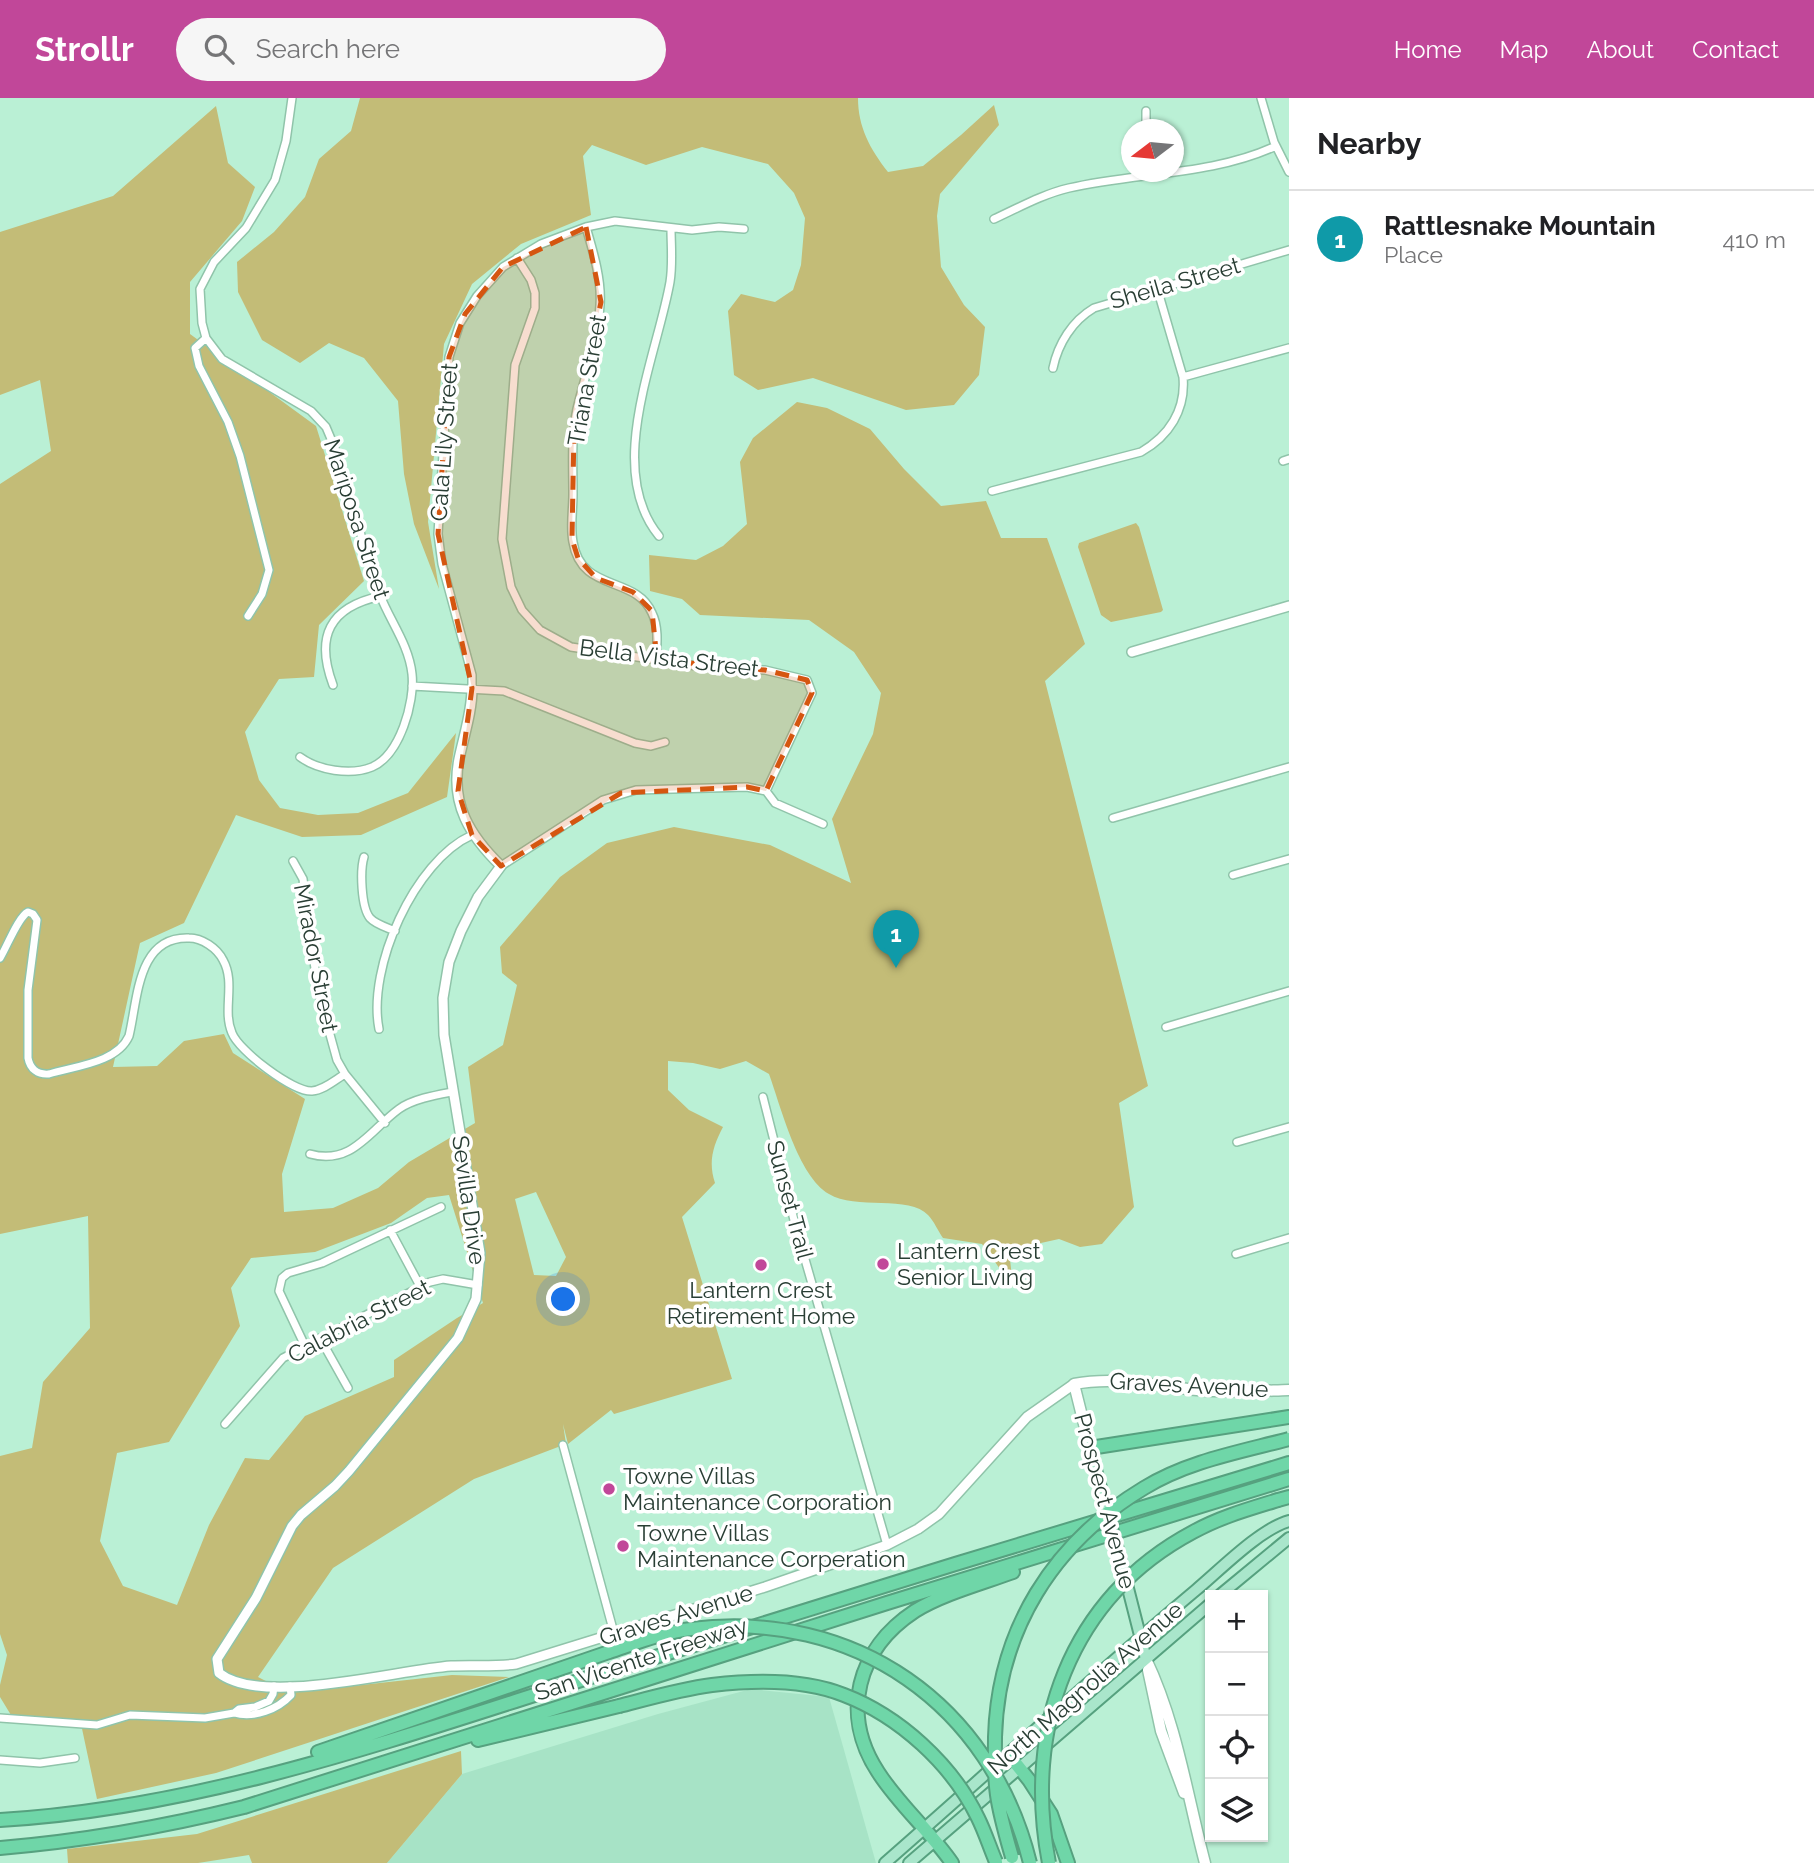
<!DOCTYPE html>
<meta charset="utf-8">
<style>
:root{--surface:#fff;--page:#f6f6f6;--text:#202124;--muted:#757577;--line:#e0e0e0;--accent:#c14799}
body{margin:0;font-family:Raleway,sans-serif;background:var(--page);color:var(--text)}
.controls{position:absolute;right:21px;bottom:21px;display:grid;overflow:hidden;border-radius:0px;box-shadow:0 2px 5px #0004}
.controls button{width:63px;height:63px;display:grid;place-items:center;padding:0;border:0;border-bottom:2px solid var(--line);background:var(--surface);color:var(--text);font:35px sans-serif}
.compass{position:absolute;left:1121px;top:21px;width:63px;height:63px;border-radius:50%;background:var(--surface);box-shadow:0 2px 5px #0004;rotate:254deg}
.you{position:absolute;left:564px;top:1202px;width:24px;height:24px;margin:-18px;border:5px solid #fff;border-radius:50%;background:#1a73e8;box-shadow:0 0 0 10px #1a73e833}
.badge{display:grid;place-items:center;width:46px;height:46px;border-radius:50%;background:var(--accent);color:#fff;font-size:23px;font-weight:700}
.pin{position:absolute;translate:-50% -58px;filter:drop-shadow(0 2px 4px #0008)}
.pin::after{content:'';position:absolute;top:37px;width:24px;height:21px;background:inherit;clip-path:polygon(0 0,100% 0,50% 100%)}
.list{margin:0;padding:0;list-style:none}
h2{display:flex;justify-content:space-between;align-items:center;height:91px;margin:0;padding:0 28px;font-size:30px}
h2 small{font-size:23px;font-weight:400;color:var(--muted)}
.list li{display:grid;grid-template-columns:46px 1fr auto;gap:21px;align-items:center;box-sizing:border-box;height:98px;padding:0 28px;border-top:2px solid var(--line)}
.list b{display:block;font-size:26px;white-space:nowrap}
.list p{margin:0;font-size:23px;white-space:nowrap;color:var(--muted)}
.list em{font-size:23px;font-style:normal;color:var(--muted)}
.icon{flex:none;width:38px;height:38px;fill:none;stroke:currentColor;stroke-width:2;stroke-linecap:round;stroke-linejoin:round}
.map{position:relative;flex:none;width:1289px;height:1765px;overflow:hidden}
header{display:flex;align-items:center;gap:42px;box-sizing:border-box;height:98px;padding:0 35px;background:var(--accent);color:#fff}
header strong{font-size:33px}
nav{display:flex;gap:38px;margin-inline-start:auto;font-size:24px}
.search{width:490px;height:63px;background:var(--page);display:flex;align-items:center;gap:18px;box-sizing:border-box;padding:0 24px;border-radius:38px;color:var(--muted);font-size:26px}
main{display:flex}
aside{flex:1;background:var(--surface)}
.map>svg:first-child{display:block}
</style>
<header>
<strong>Strollr</strong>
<div class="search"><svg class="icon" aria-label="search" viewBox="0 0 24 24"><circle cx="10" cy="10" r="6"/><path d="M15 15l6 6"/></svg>Search here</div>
<nav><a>Home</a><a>Map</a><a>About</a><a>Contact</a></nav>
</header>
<main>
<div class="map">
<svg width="1289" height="1765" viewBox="0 0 1289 1765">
<rect width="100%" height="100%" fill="#baf0d5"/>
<path fill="#a7e3c6" d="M 751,1591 L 829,1599 L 876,1765 L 387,1765 L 462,1676 L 658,1616 Z"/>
<path fill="#c3bc77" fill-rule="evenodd" d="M 360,0 L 858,0 C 858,29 870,51 888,74 L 923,68 L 961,37 L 994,7 L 999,27 L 940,96 L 937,118 L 941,169 L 964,207 L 985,229 L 979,277 L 954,307 L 906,312 L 813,280 L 758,292 L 734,277 L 728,213 L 741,196 L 775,204 L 793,192 L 801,167 L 805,120 L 794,95 L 768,66 L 702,49 L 646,67 L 592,47 L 583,58 L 591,117 L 521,146 L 472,186 L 444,246 L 428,424 L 439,491 L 414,426 L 404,376 L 398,303 L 364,260 L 329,245 L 300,265 L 262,242 L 238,194 L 237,164 L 274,134 L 305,99 L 319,61 L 351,33 Z
M 216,8 L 228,65 L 255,89 L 242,123 L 190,184 L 190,236 L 316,328 L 364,483 L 319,527 L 314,579 L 279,581 L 245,634 L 259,682 L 280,710 L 318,717 L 358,715 L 408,695 L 456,635 L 447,699 L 361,737 L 302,739 L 236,717 L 184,825 L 140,845 L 113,969 L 157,968 L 184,943 L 224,936 L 233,955 L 305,1001 L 282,1076 L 284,1114 L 333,1110 L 378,1090 L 409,1064 L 475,1025 L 468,969 L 503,947 L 517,887 L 502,875 L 500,849 L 560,779 L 607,745 L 674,729 L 770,747 L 851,785 L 832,721 L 873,636 L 881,595 L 854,554 L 809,522 L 700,517 L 682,501 L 650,493 L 649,457 L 696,462 L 723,448 L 747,426 L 740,364 L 753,340 L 797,304 L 827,310 L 870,331 L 904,371 L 941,408 L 986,403 L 1001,440 L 1047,440 L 1085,546 L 1045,583 L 1148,988 L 1119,1005 L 1134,1109 L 1102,1146 L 1080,1149 L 1059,1141 L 1009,1152 L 1013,1189 L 982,1146 L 943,1140 C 938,1133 934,1123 928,1117 C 910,1097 855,1112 829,1096 C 798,1078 781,1009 769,976 L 746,963 L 720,971 L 693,965 L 668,963 L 668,992 L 689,1012 L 723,1029 C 713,1048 708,1064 715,1085 L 682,1119 L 732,1281 L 614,1316 L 611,1312 L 568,1346 L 563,1326 L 566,1346 L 474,1381 L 333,1470 L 258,1579 L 289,1595 L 452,1577 L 509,1579 L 216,1675 L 97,1701 L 81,1626 L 14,1622 L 0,1599 L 0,1587 L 7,1557 L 0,1536 L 0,1358 L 32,1350 L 43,1284 L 90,1230 L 88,1118 L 0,1136 L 0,386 L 51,353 L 40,282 L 0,297 L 0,134 L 113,98 ZM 536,1094 L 566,1159 L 556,1178 L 534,1177 L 515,1101 ZM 449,1097 L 483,1205 L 457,1220 L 394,1262 L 394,1279 L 305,1318 L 269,1362 L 245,1360 L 209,1427 L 177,1507 L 123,1488 L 100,1443 L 117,1355 L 169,1344 L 240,1228 L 231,1190 L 251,1160 L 315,1154 L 391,1125 L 427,1100 Z
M 1136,425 L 1139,429 L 1163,512 L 1161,514 L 1111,524 L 1101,517 L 1078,449 L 1079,445 Z
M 461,1653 L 462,1676 L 387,1765 L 252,1765 L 249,1757 L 198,1765 L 68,1765 L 67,1751 L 197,1736 Z"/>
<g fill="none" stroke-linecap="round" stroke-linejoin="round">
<g stroke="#90c4aa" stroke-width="10">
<path id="minor" d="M 292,0 L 286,43 L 275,82 L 246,130 L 214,164 L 200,191 L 202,225 L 206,240 L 222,261 L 311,313 L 326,329 L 334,348 C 350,397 363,448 380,497 C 390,523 409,547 412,576 C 415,604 400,657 372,669 C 350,678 318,672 300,659
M 1261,0 L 1274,44 L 1289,74
M 1146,32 L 1146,13
M 994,121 C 1018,110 1043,96 1069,90 C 1137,74 1211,78 1276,48
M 586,129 C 593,153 602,182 600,207 C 598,242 585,277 577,311 C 571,339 573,368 573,396 C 573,412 570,429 573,444 C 581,495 636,477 652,515 C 659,529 657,547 656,562
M 517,160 L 531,182 L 535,195 L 535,210 L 515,267 L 502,441 L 511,489 L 522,512 L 540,532 L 571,549 L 710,570 L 765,572 L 807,582 L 812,595 L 766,693
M 206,240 L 195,250 L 199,268 L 228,324 L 240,358 L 269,472 L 262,496 L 248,518
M 1053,270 C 1058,246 1072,223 1094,210 L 1289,152
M 1183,279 L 1289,250
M 1283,363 L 1289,361
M 992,393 L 1141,354 C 1169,338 1186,312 1183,279 L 1157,190
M 659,438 C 604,371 657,258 670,184 C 673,166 671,147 671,130
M 333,587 C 315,539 329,509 381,498
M 412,588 L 504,593 L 635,645 L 651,648 L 665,644
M 472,590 L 472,577 L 442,466 L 438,436 L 449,259 L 460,225 L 477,198 L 503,169 L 541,146 L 586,129 L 615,123 L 692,132 L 719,129 L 744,131
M 766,693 L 775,705 L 823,726
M 1113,720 L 1289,669
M 364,759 C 360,772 361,809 370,820 C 375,826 388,830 395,833
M 293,763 L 303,781 L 318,893 L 337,962 L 345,976 L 385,1025
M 501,768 L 603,702 L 636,692 L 747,689 L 766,693
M 1233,777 L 1289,761
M 0,860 C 7,849 18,819 28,814 L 33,816 L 37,822 L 28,892 L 28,960 C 30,971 38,977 49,976 C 75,968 117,965 129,938 C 138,901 137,838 189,840 C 202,840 217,850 223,862 C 236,885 222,912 232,935 C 239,953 293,994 312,993 C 324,992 335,982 345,976
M 1166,929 L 1289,893
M 379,931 C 367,870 414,763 472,737
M 763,999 L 796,1130 L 887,1447
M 1237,1044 L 1289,1029
M 310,1056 C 352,1068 370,1032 399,1011 C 413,1001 436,997 452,994
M 390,1132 L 420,1188
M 1236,1156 L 1289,1140
M 320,1240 L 348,1290
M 305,1248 L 279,1193 L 282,1180 L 288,1175 L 322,1165 L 441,1109
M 225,1326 L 283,1260 L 430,1184 L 443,1181 L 478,1187
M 563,1347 L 614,1535
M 234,1615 C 254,1621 278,1611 291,1597 L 290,1588
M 0,1620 L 97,1627 L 130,1617 L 205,1620 L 234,1615 L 239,1611 L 255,1609 L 269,1603 L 273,1596 L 274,1588
M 0,1662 L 40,1665 L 75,1660"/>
</g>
<g stroke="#90c4aa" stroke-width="12">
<path id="tertiary" d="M 1132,554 L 1289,508
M 472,590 C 472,614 464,637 459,661 C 450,706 470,738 501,768 L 478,799 L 461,833 L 449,864 L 443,900 L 444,937 L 480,1155 L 476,1201 L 458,1240 L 349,1373 L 335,1388 L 301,1417 L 292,1428 L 256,1500 L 217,1561 L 219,1575 C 262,1609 396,1572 451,1568 C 473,1567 494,1569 516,1566 L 765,1489 L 887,1447 L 918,1431 L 939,1416 L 1027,1319 L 1074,1286"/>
</g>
<g stroke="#90c4aa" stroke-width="13">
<path id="secondary" d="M 1090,1350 L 1074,1286 C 1116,1278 1156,1288 1197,1292 C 1228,1295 1258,1293 1289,1292
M 1146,1561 C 1177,1626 1187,1697 1205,1765
M 1148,1572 L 1161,1633 L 1184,1695"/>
</g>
<g stroke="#56a17f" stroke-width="14">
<path id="primary" d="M 1090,1350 L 1100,1386
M 1119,1455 L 1146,1561
M 1220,1497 L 1289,1440
M 885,1765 C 989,1674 1090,1581 1196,1492 C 1220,1472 1260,1431 1289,1423
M 909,1765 L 1210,1506"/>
</g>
<g stroke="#56a17f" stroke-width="16">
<path id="motorway" d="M 1090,1350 L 1289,1319
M 1278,1402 L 1289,1399
M 478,1642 L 619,1608
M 318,1654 L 609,1554
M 1009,1657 L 1029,1682 L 1051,1716 L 1068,1765
M 0,1722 C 205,1710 400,1639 594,1578 C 825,1506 1057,1434 1289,1365
M 0,1750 C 83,1743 163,1729 244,1709 L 887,1505 L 1289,1381
M 952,1765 C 930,1733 899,1707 878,1674 C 840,1616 857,1551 915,1513 C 942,1496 983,1485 1013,1474"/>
</g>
<use href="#minor" stroke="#fff" stroke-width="7"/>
<use href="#tertiary" stroke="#fff" stroke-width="9"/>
<use href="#secondary" stroke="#fff" stroke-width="10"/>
<use href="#primary" stroke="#a9e6cb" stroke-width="10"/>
<use href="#motorway" stroke="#6fd6a8" stroke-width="12"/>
<g stroke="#56a17f" stroke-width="14" stroke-linecap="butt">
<path id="primary-bridge" d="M 1100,1386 L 1119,1455"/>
</g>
<g stroke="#56a17f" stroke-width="16" stroke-linecap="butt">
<path id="motorway-bridge" d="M 609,1554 C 636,1545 664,1534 691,1531 C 854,1511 991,1606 1030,1765
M 619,1608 C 650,1600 681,1591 712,1587 C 754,1582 804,1581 844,1597 C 899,1618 952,1666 978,1720 C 985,1734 990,1750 996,1764
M 1012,1759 C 1006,1738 1000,1718 997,1697 C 994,1677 995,1658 995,1639 C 998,1532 1053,1445 1144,1390 C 1188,1363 1240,1354 1289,1341
M 1049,1765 C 1023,1631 1069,1500 1193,1434 C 1220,1419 1249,1411 1278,1402"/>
</g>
<use href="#primary-bridge" stroke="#a9e6cb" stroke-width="10"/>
<use href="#motorway-bridge" stroke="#6fd6a8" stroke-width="12"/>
</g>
<path fill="#d55610" fill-opacity="0.2" stroke="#d55610" stroke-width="5" stroke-dasharray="14 9" stroke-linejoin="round" d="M 586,129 L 601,204 L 574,332 L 572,441 L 578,460 L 596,480 L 633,494 L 652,513 L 657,562 L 765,572 L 807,582 L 812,595 L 766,693 L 747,689 L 621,695 L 501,768 L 472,737 L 458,693 L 472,590 L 438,436 L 449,259 L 465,216 L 503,169 Z"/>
<g fill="#c14799" stroke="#fff" stroke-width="2.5">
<circle cx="883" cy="1166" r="7"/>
<circle cx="761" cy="1167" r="7"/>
<circle cx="609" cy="1391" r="7"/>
<circle cx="623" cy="1448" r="7"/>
</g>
<g text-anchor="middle" stroke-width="7" stroke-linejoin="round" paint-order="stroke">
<g font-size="23" fill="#293e34" stroke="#fff">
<text transform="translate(1175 185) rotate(-16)" y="8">Sheila Street</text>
<text transform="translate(587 282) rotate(-80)" y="8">Triana Street</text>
<text transform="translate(444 344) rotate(-86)" y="8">Cala Lily Street</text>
<text transform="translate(357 421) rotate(72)" y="8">Mariposa Street</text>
<text transform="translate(669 560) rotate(7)" y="8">Bella Vista Street</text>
<text transform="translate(316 860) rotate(79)" y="8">Mirador Street</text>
<text transform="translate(469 1102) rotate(82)" y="8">Sevilla Drive</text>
<text transform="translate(790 1102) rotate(75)" y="8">Sunset Trail</text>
<text transform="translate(359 1223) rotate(-27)" y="8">Calabria Street</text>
<text transform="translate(1189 1287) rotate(3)" y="8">Graves Avenue</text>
<text transform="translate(1105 1403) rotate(75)" y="8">Prospect Avenue</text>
<text transform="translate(676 1517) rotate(-17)" y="8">Graves Avenue</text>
<text transform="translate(641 1561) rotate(-18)" y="8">San Vicente Freeway</text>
<text transform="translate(1085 1590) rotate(-41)" y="8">North Magnolia Avenue</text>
</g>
<g font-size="23" fill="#293e34" stroke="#fff" text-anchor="start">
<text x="897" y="1161">Lantern Crest<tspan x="897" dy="26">Senior Living</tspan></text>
<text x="761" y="1200" text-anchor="middle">Lantern Crest<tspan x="761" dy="26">Retirement Home</tspan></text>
<text x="623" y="1386">Towne Villas<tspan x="623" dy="26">Maintenance Corporation</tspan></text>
<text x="637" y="1443">Towne Villas<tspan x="637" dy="26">Maintenance Corperation</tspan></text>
</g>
</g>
</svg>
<div class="controls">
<button>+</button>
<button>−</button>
<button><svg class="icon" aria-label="locate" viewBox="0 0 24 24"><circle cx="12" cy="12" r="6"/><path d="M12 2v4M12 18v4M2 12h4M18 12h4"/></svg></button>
<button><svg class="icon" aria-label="layers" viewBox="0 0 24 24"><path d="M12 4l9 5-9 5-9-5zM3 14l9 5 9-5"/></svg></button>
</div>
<svg class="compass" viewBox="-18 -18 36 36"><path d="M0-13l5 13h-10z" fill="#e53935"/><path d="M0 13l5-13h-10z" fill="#757577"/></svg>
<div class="you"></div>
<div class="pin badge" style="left:896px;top:870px;background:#0f9aa8">1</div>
</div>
<aside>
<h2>Nearby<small></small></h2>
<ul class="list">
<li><span class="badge" style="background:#0f9aa8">1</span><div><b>Rattlesnake Mountain</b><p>Place</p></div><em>410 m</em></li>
</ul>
</aside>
</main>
